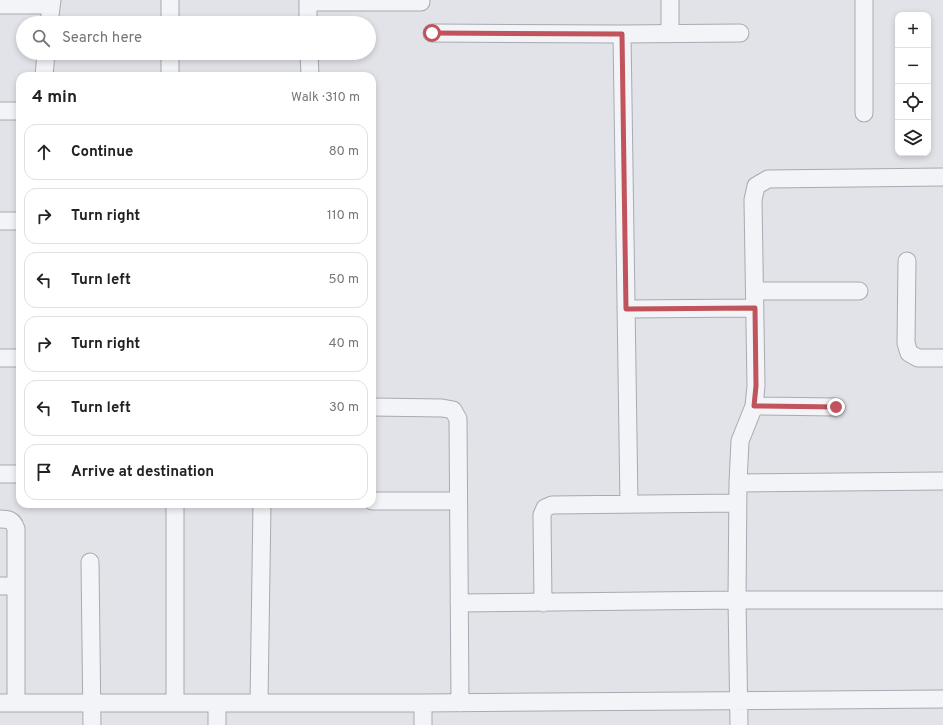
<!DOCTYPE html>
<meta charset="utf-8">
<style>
:root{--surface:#fff;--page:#f2f2f2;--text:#222;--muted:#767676;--line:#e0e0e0}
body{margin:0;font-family:Overpass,sans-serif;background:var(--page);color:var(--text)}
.controls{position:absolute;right:12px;top:12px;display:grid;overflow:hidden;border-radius:8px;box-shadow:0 2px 6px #0003}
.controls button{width:36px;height:36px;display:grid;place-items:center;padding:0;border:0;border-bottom:1px solid var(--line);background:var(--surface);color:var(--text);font:20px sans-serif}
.stop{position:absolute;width:12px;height:12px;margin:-9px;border:3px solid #c0535b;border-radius:50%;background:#fff}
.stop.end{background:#c0535b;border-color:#fff;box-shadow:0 1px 4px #0008}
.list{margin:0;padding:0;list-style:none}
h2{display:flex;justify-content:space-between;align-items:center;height:52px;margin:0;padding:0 16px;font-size:17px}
h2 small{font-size:13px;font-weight:400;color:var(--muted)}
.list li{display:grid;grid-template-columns:26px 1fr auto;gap:12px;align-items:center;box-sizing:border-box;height:56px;margin:0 8px 8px;padding:0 8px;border:1px solid var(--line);border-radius:12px}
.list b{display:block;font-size:15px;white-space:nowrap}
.list em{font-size:13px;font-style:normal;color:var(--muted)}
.icon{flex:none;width:22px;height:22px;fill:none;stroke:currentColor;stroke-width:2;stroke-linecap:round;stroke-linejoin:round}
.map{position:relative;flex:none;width:943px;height:725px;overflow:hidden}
.search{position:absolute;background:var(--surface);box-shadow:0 2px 6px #0003;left:16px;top:16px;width:360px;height:44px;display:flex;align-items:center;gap:10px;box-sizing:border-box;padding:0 14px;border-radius:22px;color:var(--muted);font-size:15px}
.panel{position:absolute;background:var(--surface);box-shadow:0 2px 6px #0003;left:16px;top:72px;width:360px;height:436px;border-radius:12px}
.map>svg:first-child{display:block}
</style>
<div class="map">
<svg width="943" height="725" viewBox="0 0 943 725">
<rect width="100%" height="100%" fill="#e1e3e8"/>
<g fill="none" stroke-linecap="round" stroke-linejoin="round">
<g stroke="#a7aab2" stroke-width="19">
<path id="street" d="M 308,0 L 308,23
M 670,0 L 670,34
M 864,0 L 864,113
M 308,2 L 421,2
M 0,5 L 51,5
M 49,23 L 52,0
M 170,23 L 170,0
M 432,33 L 622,34 L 740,33
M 622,34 L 629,504
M 309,53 L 310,76
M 44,76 L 46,53
M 170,76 L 170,53
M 0,111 L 20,111
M 0,221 L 17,221
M 907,261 L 906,343 L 909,353 L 918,358 L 943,358
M 755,291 L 859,291
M 626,309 L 755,308
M 0,358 L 20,358
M 754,406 L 836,407
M 372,407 L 442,408 L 453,410 L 458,419 L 460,703
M 0,474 L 20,474
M 738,483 L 943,481
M 372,501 L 458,501
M 175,504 L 175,702
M 0,519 C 9,519 13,520 16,529 L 16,703
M 90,562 L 92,725
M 0,586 L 16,586
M 459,603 L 737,600 L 943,600
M 543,603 L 542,515 L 545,508 L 552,505 L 737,503
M 0,703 L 423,703 L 943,699
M 259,703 L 262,504
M 423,703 L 423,725
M 217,725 L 217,703
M 739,725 L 737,600 L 738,483 L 740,441 L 754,406 L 756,386 L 753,200 L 756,186 L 768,179 L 943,177"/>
</g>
<use href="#street" stroke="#f3f4f7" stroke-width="17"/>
</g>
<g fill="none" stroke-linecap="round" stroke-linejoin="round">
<path stroke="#c0535b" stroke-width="5" d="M 432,33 L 622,34 L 626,309 L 755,308 L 756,386 L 754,406 L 836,407"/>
</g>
</svg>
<div class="controls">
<button>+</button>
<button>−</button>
<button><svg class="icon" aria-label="locate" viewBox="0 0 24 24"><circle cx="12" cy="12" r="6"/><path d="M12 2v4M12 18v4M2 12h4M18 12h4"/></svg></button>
<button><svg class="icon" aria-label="layers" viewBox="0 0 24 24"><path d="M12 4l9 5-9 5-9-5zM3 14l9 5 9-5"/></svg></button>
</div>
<div class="stop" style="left:432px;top:33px"></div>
<div class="stop end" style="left:836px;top:407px"></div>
<div class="search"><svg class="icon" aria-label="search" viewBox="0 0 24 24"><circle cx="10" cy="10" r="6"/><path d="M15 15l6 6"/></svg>Search here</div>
<section class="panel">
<h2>4 min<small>Walk · 310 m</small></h2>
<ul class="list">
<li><svg class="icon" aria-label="ahead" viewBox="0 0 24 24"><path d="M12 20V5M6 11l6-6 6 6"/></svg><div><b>Continue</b></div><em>80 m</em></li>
<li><svg class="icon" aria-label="right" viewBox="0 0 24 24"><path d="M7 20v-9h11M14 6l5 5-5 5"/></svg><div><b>Turn right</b></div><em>110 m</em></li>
<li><svg class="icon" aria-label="left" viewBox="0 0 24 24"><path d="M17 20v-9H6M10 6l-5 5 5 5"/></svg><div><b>Turn left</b></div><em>50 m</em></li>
<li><svg class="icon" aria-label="right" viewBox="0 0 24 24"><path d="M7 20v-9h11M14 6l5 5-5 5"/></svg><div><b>Turn right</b></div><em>40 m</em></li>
<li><svg class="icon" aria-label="left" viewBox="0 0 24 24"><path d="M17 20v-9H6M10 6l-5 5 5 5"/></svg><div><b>Turn left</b></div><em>30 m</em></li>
<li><svg class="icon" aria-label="arrive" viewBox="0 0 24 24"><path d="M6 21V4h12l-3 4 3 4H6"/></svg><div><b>Arrive at destination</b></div></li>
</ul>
</section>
</div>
